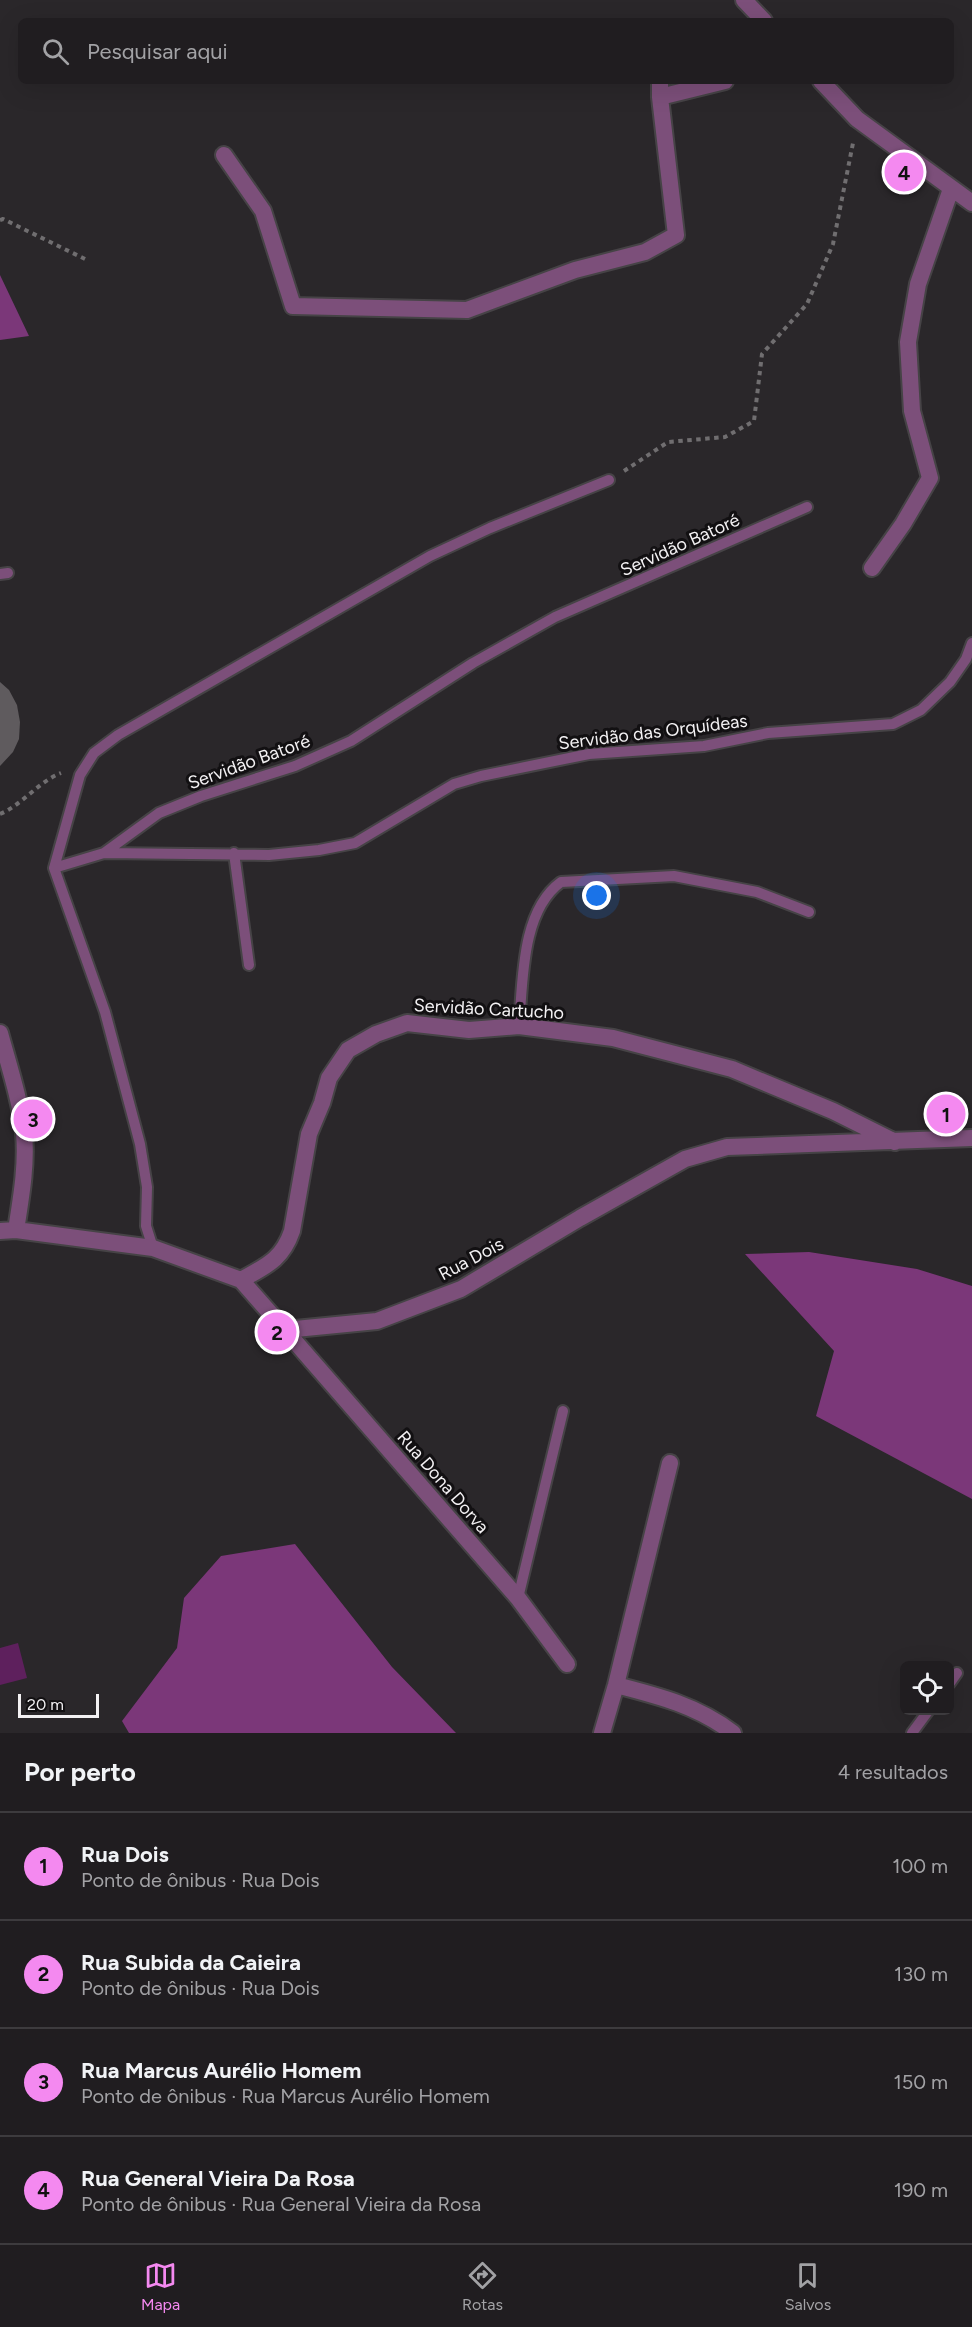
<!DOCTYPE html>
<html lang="pt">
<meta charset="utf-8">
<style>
:root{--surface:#201d20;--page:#2d2a2d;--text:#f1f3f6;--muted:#a2a2a5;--line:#3d3b3e;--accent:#f489f0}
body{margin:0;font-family:Figtree,sans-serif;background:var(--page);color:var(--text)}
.controls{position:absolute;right:18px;bottom:18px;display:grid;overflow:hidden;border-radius:9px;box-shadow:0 6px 24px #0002}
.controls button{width:54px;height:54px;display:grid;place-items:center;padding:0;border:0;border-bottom:2px solid var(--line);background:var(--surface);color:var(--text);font:30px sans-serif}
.scale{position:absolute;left:18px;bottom:15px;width:81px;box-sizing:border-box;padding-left:6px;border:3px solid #f3f1f3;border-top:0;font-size:16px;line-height:21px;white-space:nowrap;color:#f3f1f3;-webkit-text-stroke:4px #121012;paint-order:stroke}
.you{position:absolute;left:597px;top:896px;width:21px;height:21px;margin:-15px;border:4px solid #fff;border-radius:50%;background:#1a73e8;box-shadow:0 0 0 9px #1a73e833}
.badge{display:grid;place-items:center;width:39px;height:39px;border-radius:50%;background:var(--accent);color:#111;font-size:20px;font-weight:700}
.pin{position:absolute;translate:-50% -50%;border:3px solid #fff;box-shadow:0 2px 6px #0006}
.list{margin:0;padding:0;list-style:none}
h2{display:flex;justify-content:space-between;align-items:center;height:78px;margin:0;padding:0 24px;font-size:26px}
h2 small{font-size:20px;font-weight:400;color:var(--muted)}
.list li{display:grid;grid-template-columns:39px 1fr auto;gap:18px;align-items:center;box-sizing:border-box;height:108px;padding:0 24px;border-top:2px solid var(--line)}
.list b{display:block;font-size:22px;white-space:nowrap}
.list p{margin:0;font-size:20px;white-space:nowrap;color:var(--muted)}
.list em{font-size:20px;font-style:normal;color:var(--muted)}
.icon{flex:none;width:33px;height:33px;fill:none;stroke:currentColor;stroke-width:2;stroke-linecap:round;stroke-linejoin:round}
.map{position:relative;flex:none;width:972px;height:1733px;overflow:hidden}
.search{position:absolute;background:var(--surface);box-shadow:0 6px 24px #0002;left:18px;right:18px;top:18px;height:66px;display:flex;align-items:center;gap:15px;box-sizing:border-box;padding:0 21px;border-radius:9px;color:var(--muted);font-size:22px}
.sheet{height:510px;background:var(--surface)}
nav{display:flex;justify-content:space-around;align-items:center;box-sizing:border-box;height:84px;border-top:2px solid var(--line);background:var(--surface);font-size:16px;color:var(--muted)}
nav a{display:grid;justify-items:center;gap:3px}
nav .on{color:var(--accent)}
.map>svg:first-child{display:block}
</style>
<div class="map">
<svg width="972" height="1733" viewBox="0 0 972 1733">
<rect width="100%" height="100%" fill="#2a272a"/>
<path fill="#5e205d" d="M 18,1643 L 27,1678 L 0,1685 L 0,1648 Z"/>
<path fill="#7b3779" d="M 0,275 L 29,336 L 0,340 Z
M 809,1252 L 917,1269 L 972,1286 L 972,1499 L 816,1416 L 834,1351 L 745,1254 Z
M 295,1544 L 392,1667 L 456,1733 L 129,1733 L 122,1721 L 177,1648 L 184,1598 L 221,1556 Z"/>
<path fill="#5f5b5e" d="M 0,682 L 9,690 L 17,705 L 20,722 L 19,739 L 13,752 L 0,766 Z"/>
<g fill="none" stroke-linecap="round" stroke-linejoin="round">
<g stroke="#464346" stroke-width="14">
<path id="service" d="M 0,574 L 8,573
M 104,853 L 269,855 L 319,850 L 355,843 L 454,784 L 481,776 L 589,754 L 704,746 L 768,733 L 893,724 L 921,710 L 950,682 L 966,659 L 972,643
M 234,853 L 249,965
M 54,868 L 104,853 L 159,813 L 201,796 L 295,766 L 351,741 L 473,663 L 555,617 L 807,507
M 54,868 L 80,775 L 94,753 L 118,735 L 430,556 L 490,528 L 609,480
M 54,868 L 105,1012 L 140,1144 L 147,1187 L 146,1226 L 153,1248
M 519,1026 C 523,981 521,911 561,882 L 674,876 L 757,892 L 809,912
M 518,1598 L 563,1411
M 950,1683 L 957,1673
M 912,1733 L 929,1710"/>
</g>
<g stroke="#464346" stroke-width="20">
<path id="minor" d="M 744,0 L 764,21
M 821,81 L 857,119 L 972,203
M 660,97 L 725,81
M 224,155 L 263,211 L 293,306 L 467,310 L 575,270 L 645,252 L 676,235 L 660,97 L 660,81
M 872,568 L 903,524 L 930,478 L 912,411 L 908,342 L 918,284 L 951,189
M 0,1033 C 9,1066 20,1099 24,1133 C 27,1165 21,1198 16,1230
M 0,1231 L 16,1230 L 153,1248 L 241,1280 C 266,1266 282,1260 292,1231 L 309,1134 L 322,1103 L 329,1078 L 348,1050 L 376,1034 L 407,1023 L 469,1030 L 519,1026 L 613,1038 L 732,1069 L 833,1111 L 895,1142
M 241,1280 L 285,1330 L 377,1321 L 461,1289 L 580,1218 L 685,1159 L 727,1147 L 972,1138
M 285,1330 L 518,1598 L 567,1664
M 616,1685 C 659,1696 698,1706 733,1733
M 602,1733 L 616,1685 L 670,1463"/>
</g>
<path stroke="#706e70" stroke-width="4" stroke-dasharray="4.5 4.5" stroke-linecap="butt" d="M 0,220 L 3,219 L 85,259
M 624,471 L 668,442 L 725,437 L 754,421 L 762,354 L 807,304 L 833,244 L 853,143
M 0,814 C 22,805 38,782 61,773"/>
<use href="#service" stroke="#7c4f7a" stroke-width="10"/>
<use href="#minor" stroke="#7c4f7a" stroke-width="16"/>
</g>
<g text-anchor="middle" stroke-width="6" stroke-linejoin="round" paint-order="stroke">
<g font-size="18" fill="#f3f1f3" stroke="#121012">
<text transform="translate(680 545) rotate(-24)" y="6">Servidão Batoré</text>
<text transform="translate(653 732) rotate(-7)" y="6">Servidão das Orquídeas</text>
<text transform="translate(249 762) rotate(-20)" y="6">Servidão Batoré</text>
<text transform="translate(489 1009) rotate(3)" y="6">Servidão Cartucho</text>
<text transform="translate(471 1259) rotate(-28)" y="6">Rua Dois</text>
<text transform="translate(443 1482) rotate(49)" y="6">Rua Dona Dorva</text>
</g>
</g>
</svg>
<div class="controls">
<button><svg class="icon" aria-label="locate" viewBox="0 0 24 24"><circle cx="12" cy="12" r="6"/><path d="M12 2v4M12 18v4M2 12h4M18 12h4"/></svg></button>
</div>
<div class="scale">20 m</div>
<div class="you"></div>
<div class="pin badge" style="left:946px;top:1114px">1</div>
<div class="pin badge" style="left:277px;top:1332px">2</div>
<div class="pin badge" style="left:33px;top:1119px">3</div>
<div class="pin badge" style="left:904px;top:172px">4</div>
<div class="search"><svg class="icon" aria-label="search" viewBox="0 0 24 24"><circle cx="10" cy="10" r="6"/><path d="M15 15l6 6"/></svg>Pesquisar aqui</div>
</div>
<section class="sheet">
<h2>Por perto<small>4 resultados</small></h2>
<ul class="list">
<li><span class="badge">1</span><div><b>Rua Dois</b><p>Ponto de ônibus · Rua Dois</p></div><em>100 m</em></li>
<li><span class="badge">2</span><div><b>Rua Subida da Caieira</b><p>Ponto de ônibus · Rua Dois</p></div><em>130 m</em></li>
<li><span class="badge">3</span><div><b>Rua Marcus Aurélio Homem</b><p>Ponto de ônibus · Rua Marcus Aurélio Homem</p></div><em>150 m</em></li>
<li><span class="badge">4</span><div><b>Rua General Vieira Da Rosa</b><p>Ponto de ônibus · Rua General Vieira da Rosa</p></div><em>190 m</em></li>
</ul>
</section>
<nav>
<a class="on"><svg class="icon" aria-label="map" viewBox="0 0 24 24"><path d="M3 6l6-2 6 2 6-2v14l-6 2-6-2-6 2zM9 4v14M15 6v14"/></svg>Mapa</a>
<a><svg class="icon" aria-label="directions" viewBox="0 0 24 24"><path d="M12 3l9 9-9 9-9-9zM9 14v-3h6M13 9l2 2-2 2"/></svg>Rotas</a>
<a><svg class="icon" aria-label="saved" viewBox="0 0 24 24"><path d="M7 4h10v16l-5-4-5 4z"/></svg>Salvos</a>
</nav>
